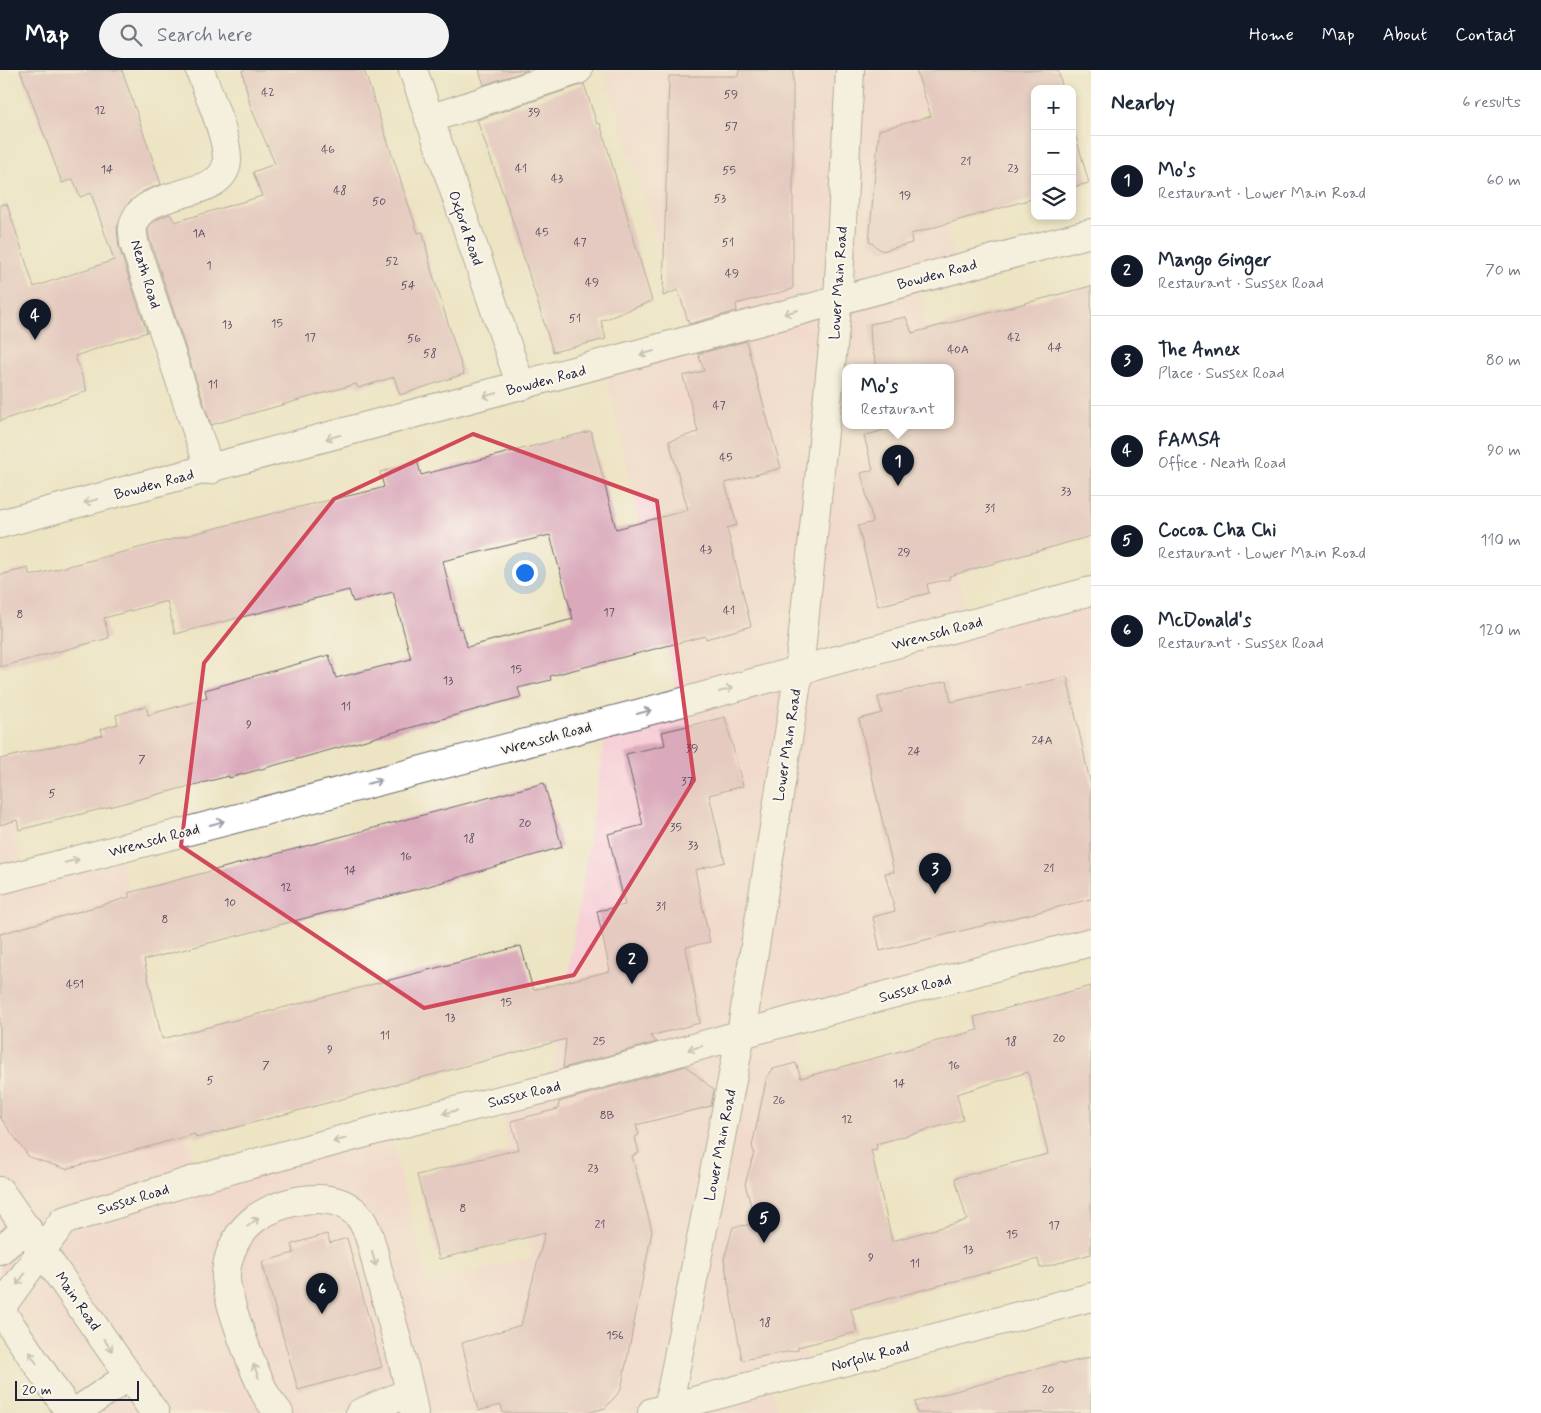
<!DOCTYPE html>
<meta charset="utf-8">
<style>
:root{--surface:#fff;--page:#f2f2f3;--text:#1f2937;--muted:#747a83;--line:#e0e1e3;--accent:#111827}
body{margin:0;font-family:Mynerve,sans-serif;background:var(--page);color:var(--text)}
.controls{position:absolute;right:15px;top:15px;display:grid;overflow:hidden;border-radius:10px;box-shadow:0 2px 8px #0003}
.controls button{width:45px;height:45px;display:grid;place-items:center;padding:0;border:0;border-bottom:1px solid var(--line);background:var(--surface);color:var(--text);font:25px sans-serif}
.scale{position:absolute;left:15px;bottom:12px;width:124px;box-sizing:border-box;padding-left:5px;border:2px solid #22223b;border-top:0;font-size:14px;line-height:18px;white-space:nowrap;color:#22223b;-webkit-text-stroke:4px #fbf7ec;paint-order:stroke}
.you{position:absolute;left:524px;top:502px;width:18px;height:18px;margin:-12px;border:4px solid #fff;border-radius:50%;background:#1a73e8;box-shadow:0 0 0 8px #1a73e833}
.badge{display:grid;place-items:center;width:32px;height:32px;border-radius:50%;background:var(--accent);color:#fff;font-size:16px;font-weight:700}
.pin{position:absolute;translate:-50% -41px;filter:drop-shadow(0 1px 2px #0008)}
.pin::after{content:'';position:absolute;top:26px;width:18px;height:15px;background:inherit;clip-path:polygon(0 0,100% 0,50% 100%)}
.popup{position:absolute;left:842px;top:294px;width:112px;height:65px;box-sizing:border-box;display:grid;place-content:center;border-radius:10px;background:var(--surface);filter:drop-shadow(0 1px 4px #0005);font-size:16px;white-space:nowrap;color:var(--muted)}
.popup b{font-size:19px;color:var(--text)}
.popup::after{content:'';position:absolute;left:50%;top:100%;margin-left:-10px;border:10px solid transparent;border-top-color:var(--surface)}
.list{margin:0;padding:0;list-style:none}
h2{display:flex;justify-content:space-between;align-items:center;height:65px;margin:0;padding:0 20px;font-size:21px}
h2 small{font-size:16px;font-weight:400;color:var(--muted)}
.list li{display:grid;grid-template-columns:32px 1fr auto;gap:15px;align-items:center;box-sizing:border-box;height:90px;padding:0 20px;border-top:1px solid var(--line)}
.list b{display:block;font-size:19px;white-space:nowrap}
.list p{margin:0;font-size:16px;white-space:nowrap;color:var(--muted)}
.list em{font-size:16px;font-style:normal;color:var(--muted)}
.icon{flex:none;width:28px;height:28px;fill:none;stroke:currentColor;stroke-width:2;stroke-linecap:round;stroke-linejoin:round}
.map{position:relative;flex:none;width:1091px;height:1343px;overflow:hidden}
header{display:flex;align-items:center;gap:30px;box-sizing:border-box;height:70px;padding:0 25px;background:var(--accent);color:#fff}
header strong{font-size:24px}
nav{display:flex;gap:28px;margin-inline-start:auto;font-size:18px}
.search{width:350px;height:45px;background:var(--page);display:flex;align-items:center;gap:12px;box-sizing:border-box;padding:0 18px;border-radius:28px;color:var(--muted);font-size:19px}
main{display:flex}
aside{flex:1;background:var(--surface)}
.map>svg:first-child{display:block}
</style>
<header>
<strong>Map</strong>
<div class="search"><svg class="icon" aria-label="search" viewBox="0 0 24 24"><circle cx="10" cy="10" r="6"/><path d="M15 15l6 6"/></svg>Search here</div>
<nav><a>Home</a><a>Map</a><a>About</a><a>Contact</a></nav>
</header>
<main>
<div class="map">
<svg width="1091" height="1343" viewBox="0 0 1091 1343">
<rect width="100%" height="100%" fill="#fbf7ec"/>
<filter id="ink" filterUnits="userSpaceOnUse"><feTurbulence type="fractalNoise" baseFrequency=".02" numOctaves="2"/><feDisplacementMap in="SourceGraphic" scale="10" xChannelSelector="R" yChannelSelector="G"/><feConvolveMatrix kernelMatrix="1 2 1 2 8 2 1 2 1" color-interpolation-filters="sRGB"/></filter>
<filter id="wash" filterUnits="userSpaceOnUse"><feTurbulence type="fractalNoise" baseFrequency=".0096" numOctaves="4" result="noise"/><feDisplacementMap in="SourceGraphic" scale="20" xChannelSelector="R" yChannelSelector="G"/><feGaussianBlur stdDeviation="1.12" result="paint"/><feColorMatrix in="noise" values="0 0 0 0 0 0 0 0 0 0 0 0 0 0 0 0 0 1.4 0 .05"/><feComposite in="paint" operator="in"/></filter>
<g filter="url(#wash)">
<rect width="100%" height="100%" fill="#ece4c3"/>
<path fill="#f6cfd7" d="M 604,0 L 1026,0 L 1028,5 L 920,41 L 956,199 L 916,209 L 935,297 L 846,297 L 846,355 L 947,355 L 951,370 L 930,373 L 968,554 L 1086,523 L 1091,568 L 1091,872 L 797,949 L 818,1040 L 773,1141 L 810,1302 L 770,1312 L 778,1343 L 70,1343 L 0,1239 L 0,700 L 25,803 L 119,779 L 197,1109 L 388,1057 L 428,1212 L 533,1187 L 498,1031 L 550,1018 L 608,651 L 679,633 L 604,294 L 689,271 Z"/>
<g id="blocks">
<path fill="#daaabc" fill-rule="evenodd" d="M 20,0 L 122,0 L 161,114 L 144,121 L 129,132 L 117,157 L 119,178 L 147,262 L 75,286 L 87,321 L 0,351 L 0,135 L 7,134 L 34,217 L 114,190 L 91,123 L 80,127 L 73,109 L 62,113 Z
M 242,0 L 364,0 L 418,163 L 423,162 L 431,199 L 464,304 L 400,325 L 394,307 L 358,318 L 356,314 L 211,355 L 150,170 L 148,161 L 151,154 L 158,149 L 170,144 L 175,152 L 262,126 L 253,102 L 275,94 L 250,35 Z
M 479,0 L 528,0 L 484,15 Z
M 739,0 L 793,0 L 793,219 L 736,234 L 737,241 L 689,254 L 678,220 L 663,226 L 669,6 L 738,6 Z
M 916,0 L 1058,0 L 1063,19 L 1035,19 L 1035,128 L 911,164 L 912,173 L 882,181 L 869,171 L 879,60 L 931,46 Z
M 584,14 L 597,54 L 600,53 L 652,231 L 601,251 L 606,269 L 553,282 L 511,146 L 477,50 Z
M 1072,53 L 1089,113 L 1072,117 Z
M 1091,216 L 1091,466 L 949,506 L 950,509 L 927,514 L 929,523 L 878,536 L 858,456 L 873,452 L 861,403 L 873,400 L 864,366 L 894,357 L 893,355 L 950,355 L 950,297 L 877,297 L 871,274 L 870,254 L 906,247 L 912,263 Z
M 746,271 L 781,398 L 725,413 L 737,455 L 727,458 L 751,556 L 706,569 L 705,566 L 550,606 L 551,610 L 518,618 L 521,627 L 229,708 L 229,706 L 19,760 L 17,750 L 0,755 L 0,689 L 103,665 L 101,659 L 118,654 L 116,645 L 146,636 L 148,645 L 207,628 L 205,620 L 329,585 L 336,608 L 411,589 L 393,522 L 353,532 L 349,520 L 175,564 L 167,531 L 104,548 L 109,568 L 0,597 L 0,505 L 28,498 L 30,506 L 286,440 L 374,420 L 384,417 L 380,402 L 418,393 L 421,405 L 591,361 L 616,459 L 688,440 L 669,371 L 698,362 L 683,306 L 704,301 L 698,284 ZM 550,465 L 573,549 L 467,577 L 462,558 L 459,559 L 443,491 Z
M 1067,607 L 1091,716 L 1091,829 L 880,881 L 873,847 L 895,841 L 885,803 L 894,802 L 859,649 L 882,643 L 878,627 L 947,611 L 951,632 Z
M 725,647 L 743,716 L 709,725 L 725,792 L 695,800 L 710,872 L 686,877 L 700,953 L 650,966 L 657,972 L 563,998 L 566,969 L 196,1068 L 195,1064 L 66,1099 L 29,1087 L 0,1047 L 0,864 L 130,827 L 128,823 L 544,713 L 562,777 L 429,816 L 144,890 L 162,969 L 521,876 L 533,920 L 610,901 L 597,841 L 625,835 L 608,764 L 643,755 L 626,684 L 665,675 L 662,662 Z
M 1091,916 L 1091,1184 L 1040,1198 L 1038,1189 L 851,1239 L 857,1262 L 798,1277 L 798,1280 L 742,1290 L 724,1189 L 733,1157 L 756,1154 L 745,1114 L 754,1083 L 752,1076 L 767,1007 L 773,999 L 796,993 L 801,1008 L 978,960 L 974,947 ZM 1028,1002 L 1048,1084 L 955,1108 L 967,1150 L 892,1171 L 871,1080 L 877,1079 L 876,1074 L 963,1050 L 957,1024 Z
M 686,996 L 714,1020 L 711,1036 L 636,1055 L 639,1065 L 635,1067 L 639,1083 L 632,1086 L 652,1161 L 621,1320 L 605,1338 L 587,1343 L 503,1343 L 501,1335 L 478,1341 L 462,1273 L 521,1255 L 545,1163 L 439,1189 L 417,1105 L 519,1079 L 511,1051 L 558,1039 L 559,1032 Z
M 327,1164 L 330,1173 L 347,1168 L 382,1297 L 298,1320 L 262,1192 L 294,1183 L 292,1174 Z
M 1091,1287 L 1091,1343 L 917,1343 L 915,1332 L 1062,1292 L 1063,1294 Z"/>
</g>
</g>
<g filter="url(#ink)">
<use href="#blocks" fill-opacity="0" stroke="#69666b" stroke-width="1"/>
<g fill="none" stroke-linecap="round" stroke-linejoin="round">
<g stroke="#69666b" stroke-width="30">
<path id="minor" d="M 200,0 C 208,24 228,67 227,91 C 225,132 139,116 133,157 C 132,162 134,168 134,173 L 210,400
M 413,0 L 521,316
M 429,49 L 578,0
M 0,454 L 1091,163
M 0,810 L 679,633 L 1091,521
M 0,1180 L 27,1158
M 0,1239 L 63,1151 L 197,1109 L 388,1057 L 550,1018 L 796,949 L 1091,872
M 652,1342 L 1091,1227
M 279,1343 C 274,1336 267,1329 264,1321 C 253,1299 224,1225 226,1203 C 228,1182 238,1161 256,1148 C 283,1130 332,1118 357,1144 C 370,1158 374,1186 379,1204 C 391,1250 406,1296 414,1343
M 360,1343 L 410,1322
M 667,1343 L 741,964 L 799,600 L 838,229 L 850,0"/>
</g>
<g stroke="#69666b" stroke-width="30">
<path id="major" d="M 0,1121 L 155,1343
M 0,1239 L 70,1343
M 74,1343 L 129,1306"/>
</g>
<use href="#minor" stroke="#fff" stroke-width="28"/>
<use href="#major" stroke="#fff" stroke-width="28"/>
</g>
<defs><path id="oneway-shaft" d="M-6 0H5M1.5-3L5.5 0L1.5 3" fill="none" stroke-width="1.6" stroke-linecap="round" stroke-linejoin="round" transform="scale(1.25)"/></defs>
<g stroke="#9c9ca7">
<use href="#oneway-shaft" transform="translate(791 242) rotate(164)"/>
<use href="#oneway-shaft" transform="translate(647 283) rotate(165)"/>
<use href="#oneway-shaft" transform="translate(490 325) rotate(165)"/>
<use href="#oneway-shaft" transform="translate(333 367) rotate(165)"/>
<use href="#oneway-shaft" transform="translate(91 431) rotate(165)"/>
<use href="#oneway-shaft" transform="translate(726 620) rotate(-15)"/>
<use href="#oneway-shaft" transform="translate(644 642) rotate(-15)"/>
<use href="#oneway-shaft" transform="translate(374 712) rotate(-15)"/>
<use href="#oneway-shaft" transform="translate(217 753) rotate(-15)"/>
<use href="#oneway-shaft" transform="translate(72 791) rotate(-14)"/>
<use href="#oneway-shaft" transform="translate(695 978) rotate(164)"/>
<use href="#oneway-shaft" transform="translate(450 1042) rotate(166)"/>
<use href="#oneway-shaft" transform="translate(340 1070) rotate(165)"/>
<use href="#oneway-shaft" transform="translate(253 1152) rotate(-39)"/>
<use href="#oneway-shaft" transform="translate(374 1189) rotate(74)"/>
<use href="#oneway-shaft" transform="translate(21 1209) rotate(126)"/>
<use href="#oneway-shaft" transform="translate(108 1275) rotate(55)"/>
<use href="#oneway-shaft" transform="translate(33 1288) rotate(-124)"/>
<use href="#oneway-shaft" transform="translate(256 1301) rotate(-111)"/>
</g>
</g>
<path d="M0 0H1091V1343H0ZM 473,364 L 657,431 L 694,710 L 574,905 L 424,938 L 181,776 L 204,593 L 334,429 Z" fill="#ece4c3" fill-opacity=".55" fill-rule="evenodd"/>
<path fill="none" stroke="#d1495b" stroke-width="4" stroke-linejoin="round" d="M 473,364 L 657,431 L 694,710 L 574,905 L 424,938 L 181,776 L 204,593 L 334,429 Z"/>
<g text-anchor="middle" stroke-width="4" stroke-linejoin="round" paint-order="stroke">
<g font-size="12" fill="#50445b">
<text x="268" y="26">42</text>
<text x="731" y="28">59</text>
<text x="100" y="44">12</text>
<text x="534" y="46">39</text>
<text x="731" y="60">57</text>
<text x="328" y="83">46</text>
<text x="966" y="95">21</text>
<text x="521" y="102">41</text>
<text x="1013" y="102">23</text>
<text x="107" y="103">14</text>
<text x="729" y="104">55</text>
<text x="557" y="112">43</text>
<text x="340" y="124">48</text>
<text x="905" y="129">19</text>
<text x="720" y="132">53</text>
<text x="379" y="135">50</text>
<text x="542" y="166">45</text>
<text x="199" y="167">1A</text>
<text x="580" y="176">47</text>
<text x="728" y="176">51</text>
<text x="392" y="195">52</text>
<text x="209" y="199">1</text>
<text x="732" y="207">49</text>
<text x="592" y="216">49</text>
<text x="408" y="219">54</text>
<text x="575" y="252">51</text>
<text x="277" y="257">15</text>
<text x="227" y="258">13</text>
<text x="310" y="271">17</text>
<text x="1014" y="271">42</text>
<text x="414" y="272">56</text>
<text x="1055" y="281">44</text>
<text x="958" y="283">40A</text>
<text x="430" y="287">58</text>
<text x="213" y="318">11</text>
<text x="719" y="339">47</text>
<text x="726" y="391">45</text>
<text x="1066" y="425">33</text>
<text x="990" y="442">31</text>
<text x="706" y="483">43</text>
<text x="904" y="486">29</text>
<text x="729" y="544">41</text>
<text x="609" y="546">17</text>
<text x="20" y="548">8</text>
<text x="516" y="603">15</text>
<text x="448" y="614">13</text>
<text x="346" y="640">11</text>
<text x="249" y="658">9</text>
<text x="1042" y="674">24A</text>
<text x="692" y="682">39</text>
<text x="914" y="685">24</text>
<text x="142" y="693">7</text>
<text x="687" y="715">37</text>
<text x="52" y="727">5</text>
<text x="525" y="757">20</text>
<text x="676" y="761">35</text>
<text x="469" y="772">18</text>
<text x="693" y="779">33</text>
<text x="406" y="790">16</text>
<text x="1049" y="802">21</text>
<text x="350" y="804">14</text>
<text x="286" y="821">12</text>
<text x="230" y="836">10</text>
<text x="661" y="840">31</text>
<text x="165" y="853">8</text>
<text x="75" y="918">451</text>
<text x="506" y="936">15</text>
<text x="450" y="951">13</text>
<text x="385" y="969">11</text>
<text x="1059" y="972">20</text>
<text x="599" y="975">25</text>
<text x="1011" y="975">18</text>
<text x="330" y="983">9</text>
<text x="266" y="999">7</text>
<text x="954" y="999">16</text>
<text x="210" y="1014">5</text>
<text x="899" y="1017">14</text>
<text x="779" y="1034">26</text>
<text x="607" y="1049">8B</text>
<text x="847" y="1053">12</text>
<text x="593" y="1102">23</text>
<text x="463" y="1142">8</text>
<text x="600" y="1158">21</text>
<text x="1054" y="1159">17</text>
<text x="1012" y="1168">15</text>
<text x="968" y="1183">13</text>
<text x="871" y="1191">9</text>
<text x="915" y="1197">11</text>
<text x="765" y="1256">18</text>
<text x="615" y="1269">156</text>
<text x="1048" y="1323">20</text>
</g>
<g font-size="15" fill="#22223b" stroke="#fbf7ec">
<text transform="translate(466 158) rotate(71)" y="5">Oxford Road</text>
<text transform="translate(146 204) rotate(73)" y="5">Neath Road</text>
<text transform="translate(937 204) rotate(-15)" y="5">Bowden Road</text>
<text transform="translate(838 213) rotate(-86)" y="5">Lower Main Road</text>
<text transform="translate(546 310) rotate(-15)" y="5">Bowden Road</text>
<text transform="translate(154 414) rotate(-15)" y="5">Bowden Road</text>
<text transform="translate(937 563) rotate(-15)" y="5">Wrensch Road</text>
<text transform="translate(546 668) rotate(-15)" y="5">Wrensch Road</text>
<text transform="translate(787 675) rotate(-81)" y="5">Lower Main Road</text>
<text transform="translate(154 770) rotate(-15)" y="5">Wrensch Road</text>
<text transform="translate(915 918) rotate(-15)" y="5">Sussex Road</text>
<text transform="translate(524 1024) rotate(-14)" y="5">Sussex Road</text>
<text transform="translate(720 1075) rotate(-79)" y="5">Lower Main Road</text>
<text transform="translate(133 1129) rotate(-17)" y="5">Sussex Road</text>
<text transform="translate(78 1231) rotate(55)" y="5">Main Road</text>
<text transform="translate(870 1286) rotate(-15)" y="5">Norfolk Road</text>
</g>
</g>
</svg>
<div class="controls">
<button>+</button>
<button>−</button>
<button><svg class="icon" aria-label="layers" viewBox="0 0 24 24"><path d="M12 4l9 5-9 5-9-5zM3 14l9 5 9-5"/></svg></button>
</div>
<div class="scale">20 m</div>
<div class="you"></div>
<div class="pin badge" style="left:898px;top:416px">1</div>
<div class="popup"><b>Mo's</b>Restaurant</div>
<div class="pin badge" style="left:632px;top:914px">2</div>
<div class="pin badge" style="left:935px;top:824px">3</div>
<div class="pin badge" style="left:35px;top:270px">4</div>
<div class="pin badge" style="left:764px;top:1173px">5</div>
<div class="pin badge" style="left:322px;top:1244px">6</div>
</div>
<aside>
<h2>Nearby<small>6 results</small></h2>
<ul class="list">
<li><span class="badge">1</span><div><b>Mo's</b><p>Restaurant · Lower Main Road</p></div><em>60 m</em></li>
<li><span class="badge">2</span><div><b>Mango Ginger</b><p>Restaurant · Sussex Road</p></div><em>70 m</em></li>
<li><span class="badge">3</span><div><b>The Annex</b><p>Place · Sussex Road</p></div><em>80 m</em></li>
<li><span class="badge">4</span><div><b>FAMSA</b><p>Office · Neath Road</p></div><em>90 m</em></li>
<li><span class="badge">5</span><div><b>Cocoa Cha Chi</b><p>Restaurant · Lower Main Road</p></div><em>110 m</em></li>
<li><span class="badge">6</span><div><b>McDonald's</b><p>Restaurant · Sussex Road</p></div><em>120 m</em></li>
</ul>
</aside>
</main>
